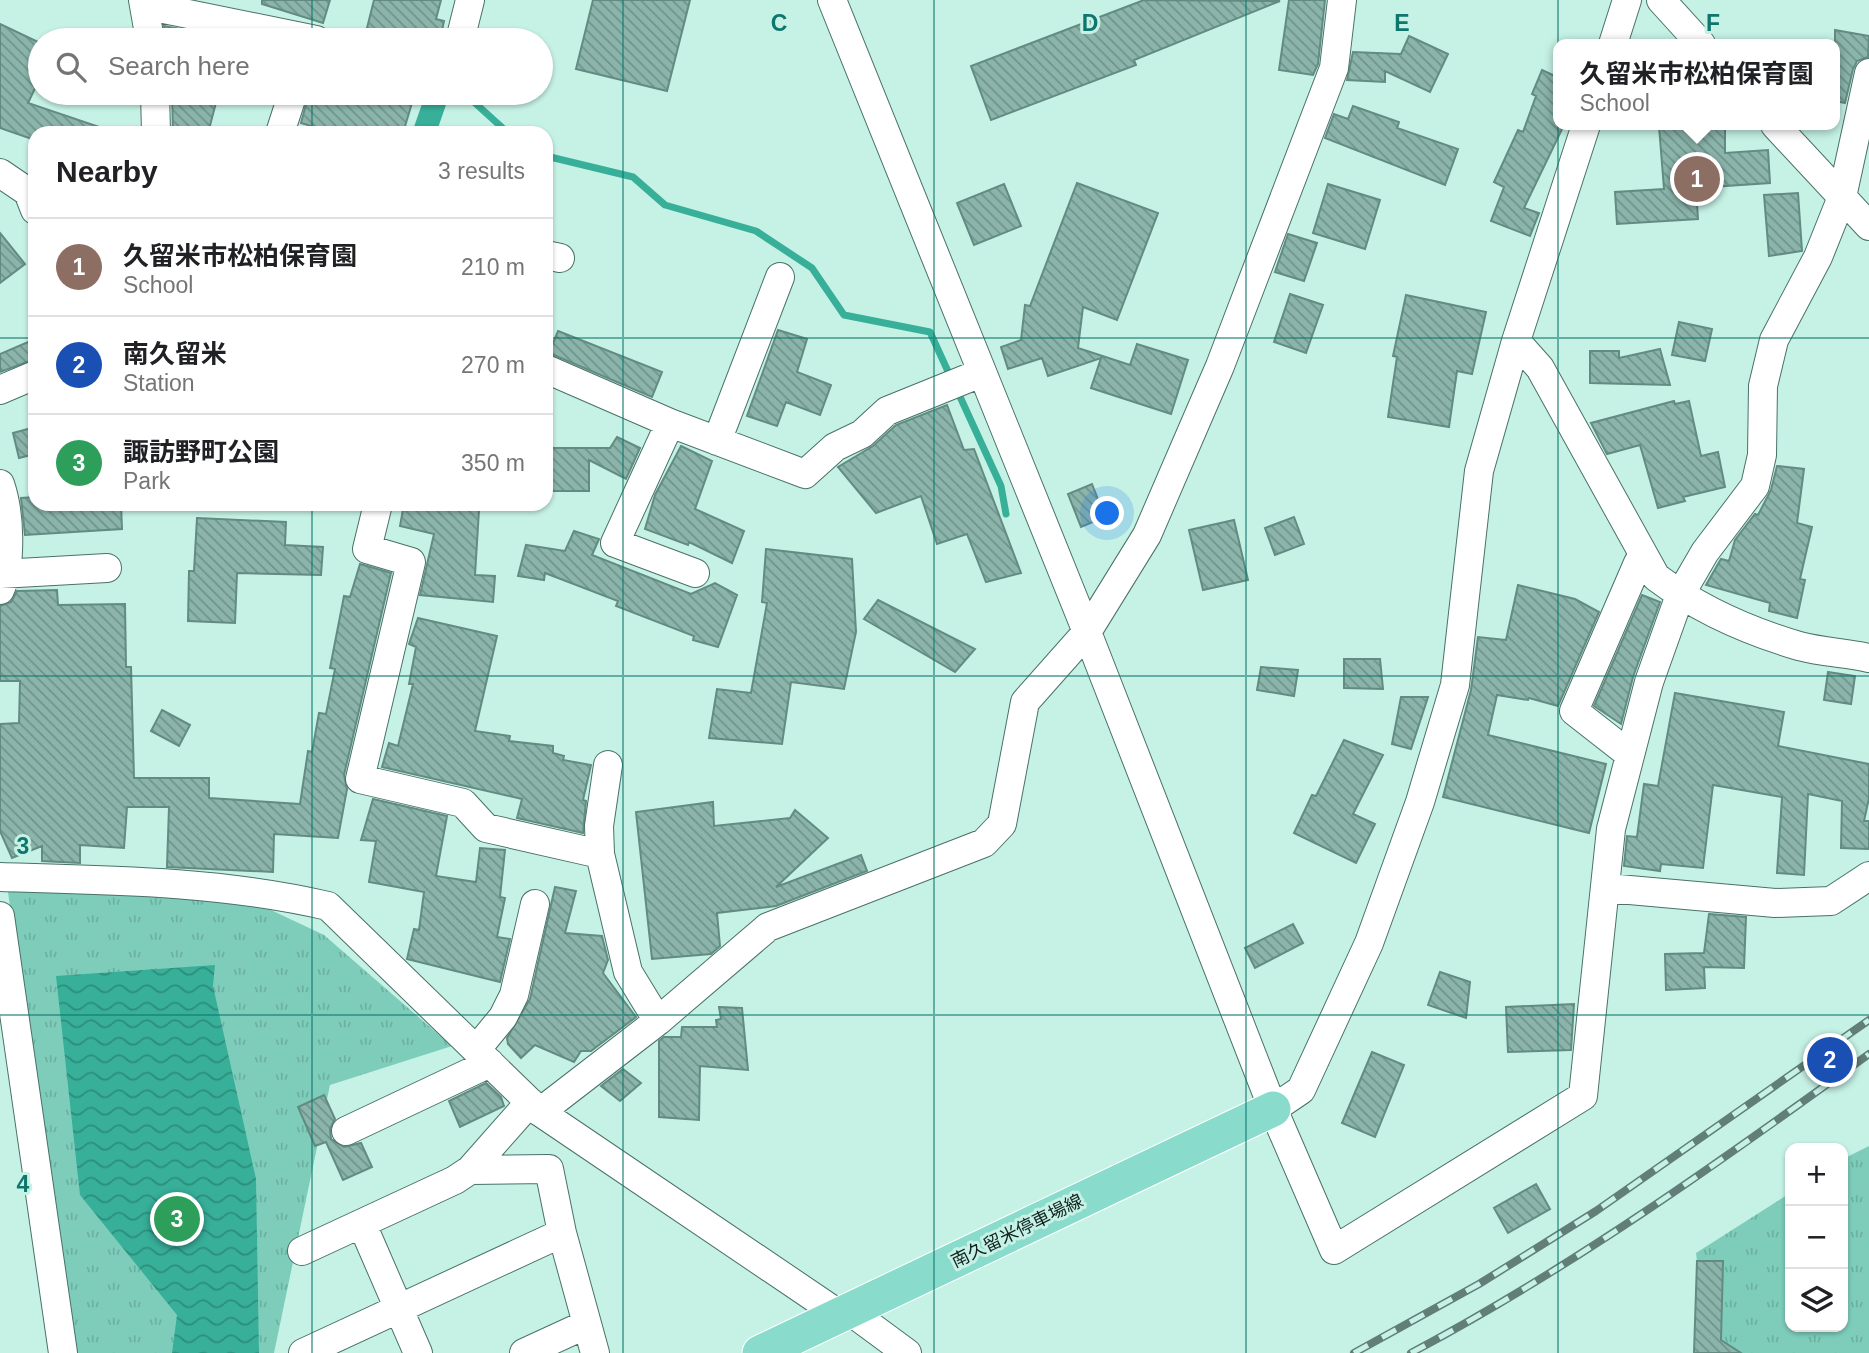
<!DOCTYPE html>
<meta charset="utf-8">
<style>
:root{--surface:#fff;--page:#f6f6f6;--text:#202124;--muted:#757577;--line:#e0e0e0;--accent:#2b6f62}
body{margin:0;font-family:Helvetica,"Noto Sans JP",sans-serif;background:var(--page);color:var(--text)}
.controls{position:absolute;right:21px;bottom:21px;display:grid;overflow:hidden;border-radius:14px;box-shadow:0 2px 5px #0004}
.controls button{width:63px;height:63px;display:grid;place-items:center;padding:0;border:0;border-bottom:2px solid var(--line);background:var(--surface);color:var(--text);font:35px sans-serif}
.you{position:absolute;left:1108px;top:514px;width:24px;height:24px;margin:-18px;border:5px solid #fff;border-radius:50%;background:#1a73e8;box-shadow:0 0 0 10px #1a73e833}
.badge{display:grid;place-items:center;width:46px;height:46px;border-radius:50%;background:var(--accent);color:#fff;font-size:23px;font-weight:700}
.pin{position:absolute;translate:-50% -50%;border:4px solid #fff;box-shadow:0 2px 7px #0006}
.popup{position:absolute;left:1553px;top:39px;width:287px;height:91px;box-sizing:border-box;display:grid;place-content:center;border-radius:14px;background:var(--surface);filter:drop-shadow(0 2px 5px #0005);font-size:23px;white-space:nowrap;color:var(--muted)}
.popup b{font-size:26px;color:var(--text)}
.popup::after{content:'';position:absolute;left:50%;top:100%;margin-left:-14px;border:14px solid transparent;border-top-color:var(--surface)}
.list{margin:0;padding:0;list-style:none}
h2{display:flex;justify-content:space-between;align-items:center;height:91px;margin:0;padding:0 28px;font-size:30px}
h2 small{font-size:23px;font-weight:400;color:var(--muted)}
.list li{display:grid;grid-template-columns:46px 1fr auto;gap:21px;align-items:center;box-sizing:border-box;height:98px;padding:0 28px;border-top:2px solid var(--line)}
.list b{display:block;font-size:26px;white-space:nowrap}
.list p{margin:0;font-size:23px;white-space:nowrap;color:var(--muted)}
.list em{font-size:23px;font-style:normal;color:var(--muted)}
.icon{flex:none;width:38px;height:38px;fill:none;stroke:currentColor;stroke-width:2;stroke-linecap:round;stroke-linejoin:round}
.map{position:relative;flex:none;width:1869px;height:1353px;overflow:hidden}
.search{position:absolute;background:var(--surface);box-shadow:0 2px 5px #0004;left:28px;top:28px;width:525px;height:77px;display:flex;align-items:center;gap:18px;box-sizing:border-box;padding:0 24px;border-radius:38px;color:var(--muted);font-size:26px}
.panel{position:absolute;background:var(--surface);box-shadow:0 2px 5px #0004;left:28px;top:126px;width:525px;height:385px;border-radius:21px}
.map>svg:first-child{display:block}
</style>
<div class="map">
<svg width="1869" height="1353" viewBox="0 0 1869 1353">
<defs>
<pattern id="grass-tufts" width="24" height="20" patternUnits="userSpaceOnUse" patternTransform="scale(1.75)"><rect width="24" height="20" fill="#7ecdbb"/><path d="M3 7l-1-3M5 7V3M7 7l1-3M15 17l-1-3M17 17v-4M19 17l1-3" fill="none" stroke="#6cb0a0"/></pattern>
<pattern id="water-waves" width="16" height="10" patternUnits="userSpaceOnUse" patternTransform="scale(1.75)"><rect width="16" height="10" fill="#37af99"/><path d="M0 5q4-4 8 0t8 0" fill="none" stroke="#2d8e7c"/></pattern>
<pattern id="building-back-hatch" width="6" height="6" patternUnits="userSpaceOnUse" patternTransform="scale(1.75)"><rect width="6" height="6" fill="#8bb5ab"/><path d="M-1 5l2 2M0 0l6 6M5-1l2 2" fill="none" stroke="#70938b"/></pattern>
</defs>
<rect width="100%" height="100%" fill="#c6f2e6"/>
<path fill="url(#grass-tufts)" d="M 6,877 L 250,900 L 324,935 L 452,1046 L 330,1085 L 274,1353 L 69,1353 Z
M 1869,1146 L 1869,1353 L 1741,1353 L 1721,1340 L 1723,1262 L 1697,1261 L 1696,1253 L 1790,1193 L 1790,1327 L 1843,1327 L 1843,1159 Z"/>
<path fill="url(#water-waves)" d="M 215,965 L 213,986 L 256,1179 L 259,1353 L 172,1353 L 177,1315 L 80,1195 L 56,976 Z"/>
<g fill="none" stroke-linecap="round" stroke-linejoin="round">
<path stroke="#37af99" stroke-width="7" d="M 464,93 L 508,133
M 546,156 L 633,177 L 665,205 L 756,231 L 812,268 L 844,315 L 930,332 L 951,378
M 956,388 L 1001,486 L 1006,514"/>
<path stroke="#37af99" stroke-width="23" d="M 424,133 L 438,93"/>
</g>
<path fill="url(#building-back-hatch)" stroke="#628b81" stroke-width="2" d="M 262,0 L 330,0 L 323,23 L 262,4 Z
M 374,0 L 441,0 L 436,19 L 444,21 L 440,40 L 408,40 L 367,28 Z
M 593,0 L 690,0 L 667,91 L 576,69 Z
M 1144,0 L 1280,1 L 1134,60 L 1136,65 L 991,120 L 971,66 Z
M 1289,0 L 1325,0 L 1318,64 L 1313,75 L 1279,70 Z
M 0,24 L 40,43 L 40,78 L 28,103 L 108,130 L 108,133 L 35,133 L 35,140 L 0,128 Z
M 164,26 L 190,31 L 188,40 L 166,40 Z
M 1835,30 L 1869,36 L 1868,57 L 1857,61 L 1853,69 L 1845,103 L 1835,101 Z
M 1409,36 L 1448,54 L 1430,92 L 1385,71 L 1385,82 L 1347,80 L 1353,52 L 1401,54 Z
M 1542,70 L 1559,78 L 1559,125 L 1564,125 L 1524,208 L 1539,213 L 1530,236 L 1491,221 L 1504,187 L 1494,182 L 1518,130 L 1523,132 L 1536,96 L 1532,94 Z
M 172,93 L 194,93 L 217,99 L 208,133 L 173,133 Z
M 309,93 L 415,93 L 403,133 L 335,133 L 301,123 Z
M 1353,106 L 1399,122 L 1397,128 L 1458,149 L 1445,185 L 1325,138 L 1334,114 L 1348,119 Z
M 1725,125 L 1725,153 L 1768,150 L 1770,183 L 1696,188 L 1698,219 L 1617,224 L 1615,192 L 1664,189 L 1659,126 Z
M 1077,183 L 1158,213 L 1117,320 L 1083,307 L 1078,348 L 1130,365 L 1137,344 L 1188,360 L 1171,414 L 1091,388 L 1101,358 L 1048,376 L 1042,358 L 1008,369 L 1001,347 L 1021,340 L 1025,305 L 1030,306 Z
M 1004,184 L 1021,226 L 974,245 L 957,203 Z
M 1328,184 L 1380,200 L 1365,249 L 1313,233 Z
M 1798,193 L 1802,251 L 1769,256 L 1764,195 Z
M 0,233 L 25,264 L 0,283 Z
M 1288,234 L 1317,243 L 1304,281 L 1275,272 Z
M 1290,294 L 1323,305 L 1306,353 L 1274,342 Z
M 1406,295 L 1486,312 L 1472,374 L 1457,371 L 1449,427 L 1388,417 L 1397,357 L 1393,356 Z
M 1679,322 L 1712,329 L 1705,361 L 1672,355 Z
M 778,330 L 807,339 L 797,372 L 831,385 L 820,415 L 786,402 L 777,426 L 747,416 Z
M 558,331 L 662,372 L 652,397 L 549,353 Z
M 35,339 L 35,359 L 0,372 L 0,354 Z
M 1660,349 L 1670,385 L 1590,383 L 1590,351 L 1619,351 L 1619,358 Z
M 1674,401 L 1675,404 L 1689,401 L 1701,456 L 1718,452 L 1725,487 L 1683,497 L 1685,501 L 1658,508 L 1640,445 L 1607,454 L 1591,423 Z
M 947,405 L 964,450 L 974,449 L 1021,573 L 986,582 L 967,534 L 937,544 L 921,496 L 876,513 L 838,467 L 873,446 L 896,425 Z
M 35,427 L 35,454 L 19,458 L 13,433 Z
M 617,437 L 640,448 L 626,479 L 589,460 L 589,491 L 546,491 L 546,448 L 610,448 Z
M 681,446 L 712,461 L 695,509 L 744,531 L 732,563 L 689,542 L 688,545 L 645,529 L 655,495 Z
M 1777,466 L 1804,469 L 1797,523 L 1812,527 L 1800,579 L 1805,580 L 1797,618 L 1769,611 L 1770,603 L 1706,585 L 1721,559 L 1729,561 L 1735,540 L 1755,514 L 1758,515 L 1771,490 Z
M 1092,484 L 1105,517 L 1081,527 L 1068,494 Z
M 35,497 L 35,504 L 121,504 L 122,529 L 25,535 L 21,498 Z
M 404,504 L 436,504 L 435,508 L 479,510 L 475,575 L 495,576 L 493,602 L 420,595 L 434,534 L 400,526 Z
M 1294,517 L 1304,544 L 1275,555 L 1265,528 Z
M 197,518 L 286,522 L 285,545 L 323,547 L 321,575 L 237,573 L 235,623 L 188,621 L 189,571 L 194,571 Z
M 1234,520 L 1248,580 L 1203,590 L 1189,530 Z
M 574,531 L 599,539 L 592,555 L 691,594 L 715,583 L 737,595 L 718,647 L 693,640 L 694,636 L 616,606 L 618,601 L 545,573 L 544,580 L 518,576 L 526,545 L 565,551 Z
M 766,549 L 852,559 L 856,632 L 844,689 L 791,682 L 782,744 L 709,738 L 717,689 L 751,693 L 767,603 L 762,602 Z
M 360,564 L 391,573 L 344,775 L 347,789 L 338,838 L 274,834 L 273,872 L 167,867 L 169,807 L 127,807 L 124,848 L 80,845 L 80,863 L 42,861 L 42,846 L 12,858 L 0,831 L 0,724 L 19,723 L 20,681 L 0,681 L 0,606 L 11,602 L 17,591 L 57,590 L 58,605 L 125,604 L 126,667 L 131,667 L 134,778 L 209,778 L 209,798 L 300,804 L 308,751 L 312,752 L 319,713 L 326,714 L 335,669 L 330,668 L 344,596 L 350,597 Z
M 1518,585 L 1575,599 L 1599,612 L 1558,706 L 1529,698 L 1528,700 L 1497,695 L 1488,735 L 1606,764 L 1589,833 L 1443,797 L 1471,690 L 1478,637 L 1506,640 Z
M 1642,595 L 1660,602 L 1633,677 L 1621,724 L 1594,706 Z
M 878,600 L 975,649 L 955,672 L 864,619 Z
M 418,618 L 497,636 L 475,731 L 510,736 L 509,741 L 553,746 L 553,753 L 564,756 L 563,760 L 591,765 L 583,800 L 586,801 L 583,833 L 517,818 L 522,799 L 382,767 L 389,743 L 398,746 L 413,684 L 409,684 L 416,647 L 409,644 Z
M 1344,659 L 1380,659 L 1383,689 L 1344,688 Z
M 1261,667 L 1298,670 L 1294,696 L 1257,690 Z
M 1828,672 L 1855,676 L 1851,704 L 1824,700 Z
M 1675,693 L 1784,712 L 1778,746 L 1869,764 L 1869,798 L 1864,821 L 1869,821 L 1869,849 L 1841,848 L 1842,801 L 1808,794 L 1804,875 L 1777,873 L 1782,797 L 1713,785 L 1703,868 L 1661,864 L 1660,871 L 1624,866 L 1627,836 L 1637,837 L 1644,784 L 1658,786 Z
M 1401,697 L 1428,697 L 1411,749 L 1392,744 Z
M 162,710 L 190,725 L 179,746 L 151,731 Z
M 1344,740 L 1383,755 L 1353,814 L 1375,824 L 1356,863 L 1294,833 L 1312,795 L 1316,796 Z
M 373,799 L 447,816 L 436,876 L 476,882 L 480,848 L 505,850 L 500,897 L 505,898 L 497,937 L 510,939 L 500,982 L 407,959 L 414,929 L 419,930 L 424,892 L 369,882 L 376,841 L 361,840 Z
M 713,802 L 714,826 L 790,818 L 795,810 L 828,838 L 776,887 L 861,855 L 867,871 L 776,906 L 717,913 L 720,946 L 711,954 L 652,959 L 636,812 Z
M 555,887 L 576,891 L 565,933 L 602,936 L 608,960 L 603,973 L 636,1017 L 591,1051 L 581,1051 L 574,1062 L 535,1045 L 521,1058 L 508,1044 L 507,1038 L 530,999 Z
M 1709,914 L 1746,917 L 1744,968 L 1704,967 L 1705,988 L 1666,990 L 1665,954 L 1704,953 Z
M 1293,924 L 1303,943 L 1255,968 L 1245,948 Z
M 1440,972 L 1470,982 L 1466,1018 L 1428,1005 Z
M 1574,1004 L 1571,1050 L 1508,1052 L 1506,1007 Z
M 719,1007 L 742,1008 L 748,1070 L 700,1066 L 699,1120 L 659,1117 L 659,1041 L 664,1037 L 681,1037 L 682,1027 L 717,1027 L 716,1020 L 721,1019 Z
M 1372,1052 L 1404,1065 L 1375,1137 L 1342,1123 Z
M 623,1069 L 641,1083 L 620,1101 L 601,1086 Z
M 486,1083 L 501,1097 L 504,1106 L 460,1127 L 449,1101 Z
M 324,1095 L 335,1119 L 330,1129 L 331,1139 L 344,1147 L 361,1143 L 372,1167 L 343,1180 L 326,1142 L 315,1146 L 298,1107 Z
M 1536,1184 L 1550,1209 L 1508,1233 L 1494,1208 Z
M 1697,1261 L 1723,1261 L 1721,1340 L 1741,1353 L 1694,1353 Z"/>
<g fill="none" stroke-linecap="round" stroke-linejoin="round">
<g stroke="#497168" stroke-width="30">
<path id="minor" d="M 143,0 L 150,40
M 832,0 L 1087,632 L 1273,1109 L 1334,1250 L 1583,1096 L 1611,829 L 1649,682 L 1680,595 L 1705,552 L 1755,486 L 1762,455 L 1763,386 L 1774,340 L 1818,257 L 1842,197 L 1869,73
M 1661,0 L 1701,44
M 144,5 L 316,40
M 460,40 L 470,0
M 1613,44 L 1627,0
M 155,93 L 156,133
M 1775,125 L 1869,226
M 280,133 L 293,93
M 0,173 L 28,192 L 35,210
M 546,255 L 560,258
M 1516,341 L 1540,368 L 1656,577 C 1697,608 1748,631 1799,646 C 1821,652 1846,653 1869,658
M 546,369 L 670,423 L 805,474 L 835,447 L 862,434 L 887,411 L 981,373
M 0,390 L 35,375
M 670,423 L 615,543 L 695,573
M 717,441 L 780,277
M 0,484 C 10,513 12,563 0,590
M 378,504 L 367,549 L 411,562 L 360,779 L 463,803 L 486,828 L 600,854
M 0,574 L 107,568
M 1629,754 L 1574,711 L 1638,563 L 1645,558
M 608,765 L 599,826 L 600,854 L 628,972 L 658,1021
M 0,877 C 109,880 221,881 328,906 L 540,1112 L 840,1315
M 1607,888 L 1775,903 L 1831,901 L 1869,876
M 0,916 L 63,1353
M 476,1050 L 503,1017 L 514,995 L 535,904
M 1273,1109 L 1301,1090 L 1369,943 L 1420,802 L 1455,685 L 1479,471 L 1516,341 L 1586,125
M 540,1112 L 658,1021 L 768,927 L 984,843 L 1002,824 L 1025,702 L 1087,632 L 1147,535 L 1220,366 L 1334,68 L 1342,0
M 346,1131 L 490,1063
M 470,1170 L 549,1169 L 562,1233 L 595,1353
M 362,1224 L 418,1353
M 302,1251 L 455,1180 L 470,1170 L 530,1102
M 850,1311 L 907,1353
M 303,1353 L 562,1233
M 524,1353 L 587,1324"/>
</g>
<g stroke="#fff" stroke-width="37">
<path id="major" d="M 760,1353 L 1273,1109"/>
</g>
<use href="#minor" stroke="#fff" stroke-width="28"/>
<use href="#major" stroke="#89dbcc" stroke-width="35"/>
<g stroke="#617e77" stroke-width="8">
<path id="rail" d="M 1354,1353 L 1479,1284 L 1596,1211 L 1869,1020
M 1411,1353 C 1573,1267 1721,1161 1869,1054"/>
</g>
<use href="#rail" stroke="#c6f2e6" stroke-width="5" stroke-dasharray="16" stroke-linecap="butt"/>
</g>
<path fill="none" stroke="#0f766e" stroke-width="2" stroke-opacity="0.55" d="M 312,0 L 312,40M 623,0 L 623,1353M 934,0 L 934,1353M 1246,0 L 1246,1353M 1558,0 L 1558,1353M 312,93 L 312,133M 0,338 L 35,338M 546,338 L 1869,338M 312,504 L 312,1353M 0,676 L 1869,676M 0,1015 L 1869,1015"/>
<g text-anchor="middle" stroke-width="6" stroke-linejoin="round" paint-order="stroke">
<g font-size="18" fill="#11221e" stroke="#c6f2e6">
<text transform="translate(1017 1231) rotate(-26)" y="6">南久留米停車場線</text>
</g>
</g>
<g font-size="23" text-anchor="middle" font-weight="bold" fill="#0f766e" stroke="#c6f2e6" stroke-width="6" stroke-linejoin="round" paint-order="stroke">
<text x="779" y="31">C</text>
<text x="1090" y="31">D</text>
<text x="1402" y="31">E</text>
<text x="1713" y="31">F</text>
<text x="23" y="854">3</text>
<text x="23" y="1192">4</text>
</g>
</svg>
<div class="controls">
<button>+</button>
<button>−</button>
<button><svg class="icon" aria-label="layers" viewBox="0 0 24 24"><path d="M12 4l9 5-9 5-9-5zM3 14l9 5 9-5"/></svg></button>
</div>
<div class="you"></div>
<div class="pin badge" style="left:1697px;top:179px;background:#8d6e63">1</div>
<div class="popup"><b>久留米市松柏保育園</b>School</div>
<div class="pin badge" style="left:1830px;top:1060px;background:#1a4fb4">2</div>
<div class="pin badge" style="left:177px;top:1219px;background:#2e9e5b">3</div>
<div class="search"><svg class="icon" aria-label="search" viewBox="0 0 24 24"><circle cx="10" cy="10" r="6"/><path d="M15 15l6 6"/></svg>Search here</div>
<section class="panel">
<h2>Nearby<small>3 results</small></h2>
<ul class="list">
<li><span class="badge" style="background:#8d6e63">1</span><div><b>久留米市松柏保育園</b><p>School</p></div><em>210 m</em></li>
<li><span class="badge" style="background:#1a4fb4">2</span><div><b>南久留米</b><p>Station</p></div><em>270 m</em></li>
<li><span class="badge" style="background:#2e9e5b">3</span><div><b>諏訪野町公園</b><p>Park</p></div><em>350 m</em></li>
</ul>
</section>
</div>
